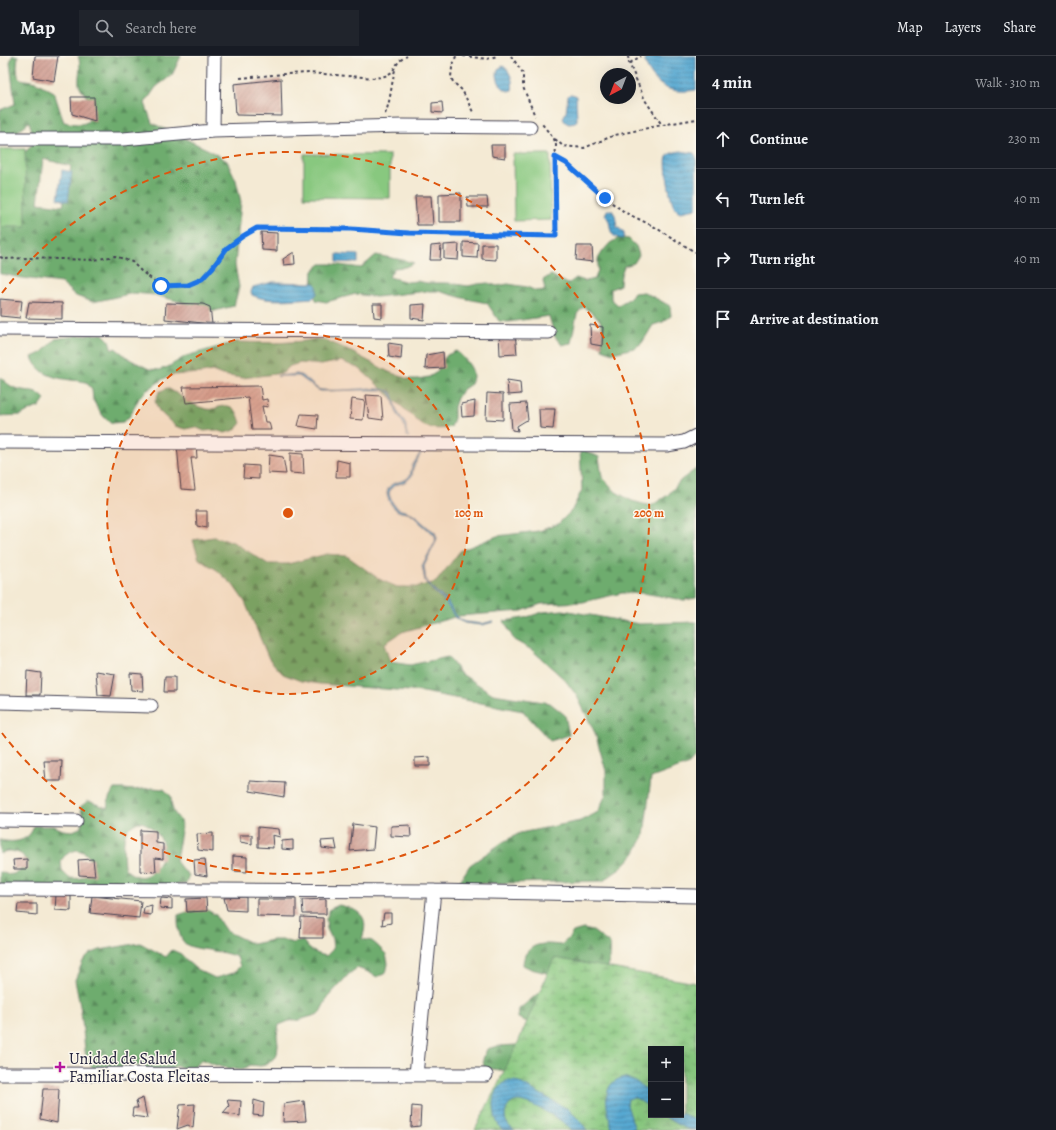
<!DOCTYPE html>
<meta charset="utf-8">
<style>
:root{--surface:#171b24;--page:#20242c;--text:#f1f3f6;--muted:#9ea1a6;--line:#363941}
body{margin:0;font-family:Alegreya,serif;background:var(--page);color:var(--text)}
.controls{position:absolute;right:12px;bottom:12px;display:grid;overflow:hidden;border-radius:0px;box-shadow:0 4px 16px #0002}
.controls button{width:36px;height:36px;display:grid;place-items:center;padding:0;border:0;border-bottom:1px solid var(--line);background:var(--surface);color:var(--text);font:20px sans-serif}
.compass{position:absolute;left:600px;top:12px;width:36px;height:36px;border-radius:50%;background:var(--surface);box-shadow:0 4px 16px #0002;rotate:222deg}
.stop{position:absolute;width:12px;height:12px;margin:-9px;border:3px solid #1a73e8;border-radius:50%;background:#fff}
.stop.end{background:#1a73e8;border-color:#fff;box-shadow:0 1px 4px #0008}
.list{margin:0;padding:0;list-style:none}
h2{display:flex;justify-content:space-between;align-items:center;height:52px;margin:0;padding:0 16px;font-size:17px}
h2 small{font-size:13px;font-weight:400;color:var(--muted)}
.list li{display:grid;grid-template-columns:26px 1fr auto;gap:12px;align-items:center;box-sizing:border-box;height:60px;padding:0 16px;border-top:1px solid var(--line)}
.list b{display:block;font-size:15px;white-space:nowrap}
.list em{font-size:13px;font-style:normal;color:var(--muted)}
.icon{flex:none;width:22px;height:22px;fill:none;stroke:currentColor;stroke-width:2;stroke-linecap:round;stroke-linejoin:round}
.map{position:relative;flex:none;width:696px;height:1074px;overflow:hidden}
header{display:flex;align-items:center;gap:24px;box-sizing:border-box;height:56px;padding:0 20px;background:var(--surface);border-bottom:1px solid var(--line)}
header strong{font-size:19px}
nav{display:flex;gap:22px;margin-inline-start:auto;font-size:14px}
.search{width:280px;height:36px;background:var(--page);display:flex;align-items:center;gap:10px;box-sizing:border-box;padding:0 14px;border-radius:0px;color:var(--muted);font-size:15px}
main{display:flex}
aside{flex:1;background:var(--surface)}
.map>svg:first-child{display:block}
</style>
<header>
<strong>Map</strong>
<div class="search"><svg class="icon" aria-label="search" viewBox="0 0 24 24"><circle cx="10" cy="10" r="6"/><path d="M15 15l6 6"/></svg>Search here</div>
<nav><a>Map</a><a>Layers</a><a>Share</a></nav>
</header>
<main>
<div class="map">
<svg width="696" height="1074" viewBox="0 0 696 1074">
<defs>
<pattern id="forest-firs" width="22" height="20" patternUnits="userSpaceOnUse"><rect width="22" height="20" fill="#6eac6e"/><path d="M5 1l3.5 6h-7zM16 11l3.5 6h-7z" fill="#5a8c5c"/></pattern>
<pattern id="wetland-marsh" width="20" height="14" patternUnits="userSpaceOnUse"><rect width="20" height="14" fill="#88c87f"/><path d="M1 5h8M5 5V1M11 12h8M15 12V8" fill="none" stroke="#6fa269"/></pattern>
<pattern id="water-rules" width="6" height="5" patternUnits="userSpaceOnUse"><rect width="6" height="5" fill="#57a8d1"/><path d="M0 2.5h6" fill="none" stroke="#4888ab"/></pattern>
<pattern id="building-hatch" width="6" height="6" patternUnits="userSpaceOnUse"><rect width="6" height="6" fill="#ce9a8e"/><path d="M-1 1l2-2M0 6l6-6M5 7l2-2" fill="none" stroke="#a77d75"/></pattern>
</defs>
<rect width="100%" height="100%" fill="#fbf7ec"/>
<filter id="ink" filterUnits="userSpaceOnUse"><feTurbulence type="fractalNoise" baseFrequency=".025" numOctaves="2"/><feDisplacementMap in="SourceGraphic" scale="8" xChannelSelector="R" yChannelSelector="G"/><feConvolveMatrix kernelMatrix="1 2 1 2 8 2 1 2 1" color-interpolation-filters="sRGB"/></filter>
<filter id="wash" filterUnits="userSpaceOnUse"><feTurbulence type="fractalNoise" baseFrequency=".012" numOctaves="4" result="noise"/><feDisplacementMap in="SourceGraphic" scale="16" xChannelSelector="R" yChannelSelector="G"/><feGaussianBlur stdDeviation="0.9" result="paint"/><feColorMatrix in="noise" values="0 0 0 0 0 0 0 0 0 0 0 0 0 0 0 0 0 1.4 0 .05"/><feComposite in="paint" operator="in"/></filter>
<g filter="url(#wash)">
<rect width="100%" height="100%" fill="#f4ead4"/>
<path fill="url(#forest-firs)" stroke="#486754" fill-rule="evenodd" d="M 12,0 L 18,0 L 17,10 L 18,20 L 21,23 L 36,26 L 54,36 L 62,61 L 64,66 C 75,68 92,72 90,56 C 90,52 91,47 89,44 C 86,38 80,35 79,28 C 78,18 82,10 78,0 L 181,0 L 172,19 L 156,31 L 145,47 L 152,67 L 209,94 L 227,105 L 236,124 L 241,146 L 235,209 L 239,231 L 234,250 L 214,255 L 155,239 L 134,237 L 93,246 L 76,240 L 61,227 L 22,222 L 2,218 L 0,218 L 0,161 L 21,101 L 35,85 L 29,66 L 13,79 L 0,76 L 0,54 L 15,48 L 10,7 ZM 43,103 L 71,110 L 63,150 L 38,147 Z
M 619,182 L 629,183 L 636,190 L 639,199 L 634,207 L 624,210 L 621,219 L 620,229 L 611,233 L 611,243 L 618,249 L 627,244 L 634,237 L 644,236 L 661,245 L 670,250 L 671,260 L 663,266 L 653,269 L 642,287 L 634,292 L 613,297 L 602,293 C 604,269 605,264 583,251 L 577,258 L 571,287 L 562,289 L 555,281 L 549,260 L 508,266 L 499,265 L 487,247 L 467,243 L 438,235 L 427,235 L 376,241 L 356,238 L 326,246 L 316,244 C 312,233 312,227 313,215 L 321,208 L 332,208 L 361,212 L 376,199 C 389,202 402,203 414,207 L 405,211 L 394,212 L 389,221 L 408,226 L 417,225 L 427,227 L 448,227 L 468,230 L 478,228 L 488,227 L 497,230 L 508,228 L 527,231 L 536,235 L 545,234 L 543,224 L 551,219 L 568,228 L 576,222 L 585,225 L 595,223 L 598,214 L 598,203 L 603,195 L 610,187 Z
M 103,278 L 109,284 L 112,294 L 115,292 L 131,304 L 149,313 L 159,314 L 168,311 L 186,300 L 236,286 L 275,287 L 305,285 L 315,283 L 325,284 L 344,292 L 389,316 L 408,323 L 418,323 L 429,321 L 437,316 L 441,307 L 447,299 L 456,295 C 462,300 473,310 473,319 C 473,321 472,326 471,328 L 462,334 L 457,342 L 454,351 L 454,362 L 451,371 C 439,374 433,373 422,369 L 360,313 L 341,305 L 321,309 L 300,307 L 290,310 L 283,317 L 242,322 L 222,319 L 212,315 L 202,317 L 172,319 L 163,323 L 146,335 L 139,342 L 130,360 L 123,366 L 112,367 L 104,361 L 98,353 L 93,344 L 92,333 L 86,326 C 69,323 48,324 37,310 C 35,308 33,304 32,301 L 41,297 L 55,283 L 75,280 Z
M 0,321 C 6,326 11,332 19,333 C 32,337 33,331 45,343 L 39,351 L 30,354 L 21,359 L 0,360 Z
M 167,332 C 180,338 190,349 203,352 C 206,353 210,354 212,353 C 218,352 224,348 231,351 C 237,354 239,361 241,367 L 235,374 L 225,377 L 215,374 L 204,375 L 195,371 L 185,373 L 175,370 L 159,355 L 155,345 L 159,336 Z
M 580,392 L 599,401 L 602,421 L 616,436 L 632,445 L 651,450 L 668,439 L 681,424 L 696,413 L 696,542 L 684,544 L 643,537 L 622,537 L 583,546 L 541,548 L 522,555 L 458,560 L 402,576 L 384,588 L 390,606 L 410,609 L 448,601 L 460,617 L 493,638 L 550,647 L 565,659 L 569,679 L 550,685 L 523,655 L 423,636 L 320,628 L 301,625 L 283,618 L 269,603 L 245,546 L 233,529 L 217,514 L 199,503 L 193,484 L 214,481 L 233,486 L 268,508 L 288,508 L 327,498 L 347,500 L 379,523 L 397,531 L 417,531 L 436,526 L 460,495 L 497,480 L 539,475 L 558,468 L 572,454 L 582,434 Z
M 563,554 L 639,568 L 696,566 L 696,700 L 689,708 L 651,722 L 644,780 L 634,798 L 620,813 L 603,825 L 458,828 L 470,809 L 503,786 L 520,777 L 580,765 L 598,756 L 606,738 L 606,715 L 595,677 L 577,640 L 565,624 L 532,594 L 514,584 L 504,565 L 524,562 L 543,556 Z
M 153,732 L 164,733 L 171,740 C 171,752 173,757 181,765 L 181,775 L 176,805 L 182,813 L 189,819 L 186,828 L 0,838 L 0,815 C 18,828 37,800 15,796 C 9,794 5,795 0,798 L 0,784 C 10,786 21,787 29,779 C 31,777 33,773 34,770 L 54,770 L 63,774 L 73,775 L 82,771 L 83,761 L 80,751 L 88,745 L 107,752 L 109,742 L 114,733 L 124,733 L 133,734 ZM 138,766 C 144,766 149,769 154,774 C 159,779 163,785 163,792 C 163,807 148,828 132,818 C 129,816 124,813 124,809 C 123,803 123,781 126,776 C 128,771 133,769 138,766 ZM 77,794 C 89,796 91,804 91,815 C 83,823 81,823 69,822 L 62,815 L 61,805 C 65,798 70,796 77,794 Z
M 339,849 C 360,854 370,860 362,883 L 372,885 L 379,891 L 386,898 L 388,908 L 386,917 L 377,921 L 368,916 L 357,912 L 349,918 L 328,941 L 319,958 L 299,964 L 289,965 L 279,969 L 277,979 L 278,989 L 277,999 L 270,1006 L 261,1010 L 250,1009 L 241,1014 L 221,1011 L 202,1004 L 195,1010 L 186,1014 L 176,1010 L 168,1016 L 158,1019 L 140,1010 L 130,1008 L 112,1016 L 102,1016 L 92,1011 L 86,1003 L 81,955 L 75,924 L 83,905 L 90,898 L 100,894 L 140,887 L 166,901 L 172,894 L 181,898 L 188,906 L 196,913 L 215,922 L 234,917 L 240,910 L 237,901 C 228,897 219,896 209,894 C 202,893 193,892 187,889 C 178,883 178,869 178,859 L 197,853 L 207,854 L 216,859 L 221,868 L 226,875 L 253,888 L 272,884 L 283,884 L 293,887 L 303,885 C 310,895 314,897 326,900 L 333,893 L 332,883 L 327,873 L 326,863 L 330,853 Z
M 583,873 L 593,875 L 610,888 C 612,906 607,911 599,925 L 522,1017 L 484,1012 L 483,1003 L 487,993 L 497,990 L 517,989 L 537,970 L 518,962 L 519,953 L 550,928 L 550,918 L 531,913 L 523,909 C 523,906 524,902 525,899 C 533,885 548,888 561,889 L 568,883 L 573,876 Z"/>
<path fill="url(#wetland-marsh)" stroke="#55755d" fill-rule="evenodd" d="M 554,902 L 696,927 L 696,1074 L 475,1074 L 517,989 ZM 651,993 L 681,993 L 681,1059 L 651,1059 Z"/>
<path fill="#88c87f" stroke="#55755d" d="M 0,93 L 25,93 L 26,171 L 0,171 Z
M 304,98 L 390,99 L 390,142 L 304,141 Z
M 513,98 L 550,98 L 551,164 L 514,165 Z"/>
<path fill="url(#water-rules)" stroke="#3c6586" d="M 645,0 L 696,0 L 696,34 C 677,37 662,35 651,18 C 647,12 644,7 645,0 Z
M 503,10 C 510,14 514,26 512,34 L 508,35 C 500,32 495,22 498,13 Z
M 570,38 L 575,39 L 576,41 L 577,64 L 575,67 L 569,68 L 565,66 L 563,62 L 566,56 L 568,40 Z
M 681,95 L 694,97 L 696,101 L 696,153 L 681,156 C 679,155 677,155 676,153 C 670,148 664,107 667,101 C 670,96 676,96 681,95 Z
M 62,114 L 72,116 L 68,145 L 58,143 Z
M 607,154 L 612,154 L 615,159 L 617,171 L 624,176 L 624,181 L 622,183 C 605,180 614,168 605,159 Z
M 337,198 L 358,199 L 358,207 L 337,206 Z
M 273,226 L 314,227 L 317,230 L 317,238 L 313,242 C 294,243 268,247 252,239 L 251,236 L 253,231 Z
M 297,318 C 305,320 311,328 318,333 C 323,336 361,333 369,332 C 377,334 392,331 394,341 C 395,346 395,351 398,356 C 400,360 404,364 406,369 C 407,374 406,377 409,381 L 407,381 L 406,379 L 404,369 L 396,356 L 392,340 L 389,336 L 385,334 L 369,334 L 321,335 L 318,334 L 299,320 L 277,320 Z
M 421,394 L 422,394 C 420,401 416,405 413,412 C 412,415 413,418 411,421 C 411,421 407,425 406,425 C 398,431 395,424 389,437 C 390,442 392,447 396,451 C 400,455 405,454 410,457 C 420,462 425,471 435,476 L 437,482 L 436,486 L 424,510 L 426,525 L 431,531 L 447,545 L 457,562 L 465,566 L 482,568 L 493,565 L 493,566 L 482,569 L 465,567 L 456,563 L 445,546 L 430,532 L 425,525 L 422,510 L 424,506 L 435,486 C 437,477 431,477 426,472 C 420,467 416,462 410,458 C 406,456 402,457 398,455 C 393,452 387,444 387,437 C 389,422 405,429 410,419 C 411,417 411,413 412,410 C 415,405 419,400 421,394 Z
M 624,1021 L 635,1025 L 651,1037 L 651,1052 L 634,1041 L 628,1043 L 627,1049 L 635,1074 L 612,1074 C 609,1060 600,1035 615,1025 C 618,1023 621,1022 624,1021 Z
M 506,1025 L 515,1025 L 522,1028 L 568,1053 L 580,1065 L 587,1074 L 572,1074 C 566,1066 527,1043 517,1045 C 507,1046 502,1059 507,1067 C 508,1070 512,1072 514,1074 L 502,1074 C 494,1065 492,1048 496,1037 C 498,1032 502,1029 506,1025 Z
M 681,1057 L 693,1063 L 696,1062 L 696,1074 C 683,1074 672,1065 662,1059 L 681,1059 Z"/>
<g id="blocks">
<path fill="url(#building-hatch)" d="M 35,0 L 58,0 L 54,25 L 33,21 Z
M 281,23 L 282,60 L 236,59 L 234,28 Z
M 71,41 L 94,41 L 95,65 L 72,58 Z
M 442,46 L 443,57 L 432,56 L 432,47 Z
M 491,89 L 505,89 L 505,102 L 492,100 Z
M 461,137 L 461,166 L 439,166 L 439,138 Z
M 415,140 L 431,140 L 433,169 L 417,169 Z
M 467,141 L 487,141 L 488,151 L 468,151 Z
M 261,176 L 277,177 L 277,195 L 262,194 Z
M 463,186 L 478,187 L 477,202 L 463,201 Z
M 459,188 L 458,204 L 444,203 L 444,189 Z
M 482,188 L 496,188 L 496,204 L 482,203 Z
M 441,189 L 440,204 L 430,204 L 431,190 Z
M 577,190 L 592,190 L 593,206 L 576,204 Z
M 294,196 L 295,208 L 284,209 L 283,203 Z
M 0,243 L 22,245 L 20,262 L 0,260 Z
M 29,246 L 62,247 L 62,263 L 26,262 Z
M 166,247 L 203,248 L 210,251 L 212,268 L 165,263 Z
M 373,248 L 382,248 L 382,262 L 374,261 Z
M 425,248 L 424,264 L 411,262 L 411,249 Z
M 590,269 L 603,271 L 602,290 L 591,288 Z
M 515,276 L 517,298 L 500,299 L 499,277 Z
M 388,287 L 402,289 L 401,303 L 389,301 Z
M 443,296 L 444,312 L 425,313 L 426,299 Z
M 507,324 L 520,326 L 521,338 L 508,339 Z
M 260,330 L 262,344 L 267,343 L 268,351 L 262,350 L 265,366 L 269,366 L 271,374 L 252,374 L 248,341 L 186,347 L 183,331 Z
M 487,337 L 503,338 L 503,364 L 486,363 Z
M 366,339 L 381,340 L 383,364 L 369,362 Z
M 352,343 L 365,345 L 363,364 L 350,363 Z
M 475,345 L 474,360 L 462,361 L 461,348 Z
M 526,347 L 528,364 L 525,365 L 517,370 L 518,375 L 512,374 L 510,348 Z
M 539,353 L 555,353 L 553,373 L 540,372 Z
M 301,358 L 318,359 L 317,373 L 298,370 Z
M 196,388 L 197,402 L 191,402 L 195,434 L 181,433 L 177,389 Z
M 290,397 L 303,398 L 304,418 L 290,417 Z
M 269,399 L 283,401 L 286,418 L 268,417 Z
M 337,404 L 350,407 L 350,421 L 336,421 Z
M 244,409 L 259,410 L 259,423 L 243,422 Z
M 196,455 L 207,455 L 207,472 L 197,470 Z
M 27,615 L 41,617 L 40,639 L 26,639 Z
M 96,615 L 115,618 L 111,640 L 98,639 Z
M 130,617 L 142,618 L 143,635 L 131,634 Z
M 165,621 L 175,621 L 175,636 L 164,636 Z
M 430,701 L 430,710 L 415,710 L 415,702 Z
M 44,705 L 62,705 L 61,725 L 46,725 Z
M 250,725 L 285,727 L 284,741 L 250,735 Z
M 353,768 L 375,771 L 373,793 L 350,795 Z
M 410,769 L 411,781 L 391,780 L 391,770 Z
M 258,771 L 279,773 L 280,781 L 272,779 L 273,792 L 258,791 Z
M 140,774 L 156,775 L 156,787 L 163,788 L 163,803 L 155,802 L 156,816 L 140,815 Z
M 213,777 L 213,796 L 198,794 L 197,778 Z
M 240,779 L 252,779 L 252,788 L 240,786 Z
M 293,784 L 293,794 L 282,793 L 282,785 Z
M 335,784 L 337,794 L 322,792 L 321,785 Z
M 233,800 L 247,801 L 247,816 L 233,815 Z
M 27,803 L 27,813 L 14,813 L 13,804 Z
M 93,803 L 95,820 L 79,819 L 78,804 Z
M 205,803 L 207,820 L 195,818 L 194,804 Z
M 56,839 L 71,840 L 71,855 L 55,854 Z
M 92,840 L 141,845 L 139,862 L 90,857 Z
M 246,841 L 246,855 L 227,854 L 224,842 Z
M 161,842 L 172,843 L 172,853 L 160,852 Z
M 206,842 L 207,855 L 187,856 L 186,843 Z
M 257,843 L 296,843 L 296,861 L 257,860 Z
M 326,843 L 326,858 L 303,858 L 302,844 Z
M 18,848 L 37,848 L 37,859 L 17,857 Z
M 152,849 L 151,859 L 143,858 L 144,851 Z
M 384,857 L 391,857 L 391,867 L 382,869 Z
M 301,861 L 323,862 L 323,882 L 300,882 Z
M 43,1033 L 59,1033 L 57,1067 L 40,1063 Z
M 143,1042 L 147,1062 L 132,1060 L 133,1052 L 138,1052 L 136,1045 Z
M 227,1044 L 241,1045 L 240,1060 L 223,1057 L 229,1050 Z
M 254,1044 L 264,1047 L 263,1060 L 253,1059 Z
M 304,1045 L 306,1065 L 283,1066 L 284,1048 Z
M 195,1048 L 193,1072 L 188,1069 L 177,1073 L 180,1049 Z
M 412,1050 L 421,1051 L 420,1070 L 411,1071 Z"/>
</g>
</g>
<g filter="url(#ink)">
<use href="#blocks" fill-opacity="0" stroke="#424052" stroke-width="1"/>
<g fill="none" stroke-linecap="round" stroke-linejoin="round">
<g stroke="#424052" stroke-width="15">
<path id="minor" d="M 213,75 L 214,0
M 0,83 L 123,83 L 213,75 L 402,70 L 530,71
M 0,273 L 549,276
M 0,386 L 667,389 L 684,386 L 696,380
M 0,646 L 151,650
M 0,764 L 76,765
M 0,833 L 434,835 L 696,840
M 0,1018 L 486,1019
M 416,1019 L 434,835"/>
</g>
<path stroke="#424052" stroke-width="2" stroke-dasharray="3 3" stroke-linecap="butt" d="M 456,0 L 452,12 L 451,21 L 453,26 L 462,34 L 474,58
M 463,0 L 487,3 L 497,0
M 511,0 L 523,17 L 523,31 L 535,60
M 628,0 L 629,7 L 645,44 L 662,69
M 630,7 L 641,0
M 240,22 L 285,18 L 309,17 L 375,22 L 385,20 L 392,16 L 399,5 L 407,0
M 385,58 C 391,44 391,29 395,14
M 555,83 L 563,90 L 584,92 L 615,79 L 662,69 L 696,63
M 556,102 L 566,107 L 605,142 L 626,157 L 653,170 L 695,196
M 0,201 L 6,203 L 27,202 L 94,204 L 115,200 L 132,206 L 141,215 L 161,230 L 188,229 L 202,223 L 213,211 L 227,192 L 243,180 L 257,172 L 351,173 L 409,177 L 556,180 L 555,106 L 556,89 L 554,83 L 542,68"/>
<use href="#minor" stroke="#fff" stroke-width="13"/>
</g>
</g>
<g fill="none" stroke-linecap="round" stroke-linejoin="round" filter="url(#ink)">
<path stroke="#1a73e8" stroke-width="5" d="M 161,230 L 188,229 L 202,223 L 213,211 L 227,192 L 243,180 L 257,172 L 351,173 L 409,177 L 556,180 L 555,101 L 566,107 L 605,142"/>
</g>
<circle cx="288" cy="457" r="181" fill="#de560e" fill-opacity=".12"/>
<g fill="none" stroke="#de560e" stroke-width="2" stroke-dasharray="7 5">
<circle cx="288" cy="457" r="181"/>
<path d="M2 237A361 361 0 1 1 2 677"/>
</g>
<path fill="#b5179e" stroke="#fbf7ec" stroke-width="1.5" d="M58 1005h4v4h4v4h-4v4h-4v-4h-4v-4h4z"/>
<g text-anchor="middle" stroke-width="3" stroke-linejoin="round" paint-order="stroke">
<g font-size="16" fill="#22223b" stroke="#fbf7ec" text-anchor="start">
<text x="69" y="1008">Unidad de Salud<tspan x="69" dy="18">Familiar Costa Fleitas</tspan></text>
</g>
</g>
<circle cx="288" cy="457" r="6" fill="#de560e" stroke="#fbf7ec" stroke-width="2"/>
<g font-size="12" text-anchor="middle" font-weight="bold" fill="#de560e" stroke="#fbf7ec" stroke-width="3" stroke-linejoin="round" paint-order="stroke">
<text x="469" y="461">100 m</text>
<text x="649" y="461">200 m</text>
</g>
</svg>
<div class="controls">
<button>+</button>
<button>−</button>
</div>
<svg class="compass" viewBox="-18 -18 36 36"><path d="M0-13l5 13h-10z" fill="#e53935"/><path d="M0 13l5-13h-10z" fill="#9ea1a6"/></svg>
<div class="stop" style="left:161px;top:230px"></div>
<div class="stop end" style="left:605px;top:142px"></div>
</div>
<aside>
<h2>4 min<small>Walk · 310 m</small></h2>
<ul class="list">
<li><svg class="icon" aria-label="ahead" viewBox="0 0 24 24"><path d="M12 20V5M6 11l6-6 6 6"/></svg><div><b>Continue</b></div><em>230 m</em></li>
<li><svg class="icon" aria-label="left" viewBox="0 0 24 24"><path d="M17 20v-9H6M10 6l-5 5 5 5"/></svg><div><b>Turn left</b></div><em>40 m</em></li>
<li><svg class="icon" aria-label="right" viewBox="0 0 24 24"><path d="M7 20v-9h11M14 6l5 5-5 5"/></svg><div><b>Turn right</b></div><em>40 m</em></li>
<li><svg class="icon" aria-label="arrive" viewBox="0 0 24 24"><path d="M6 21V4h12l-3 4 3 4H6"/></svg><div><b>Arrive at destination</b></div></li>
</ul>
</aside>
</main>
